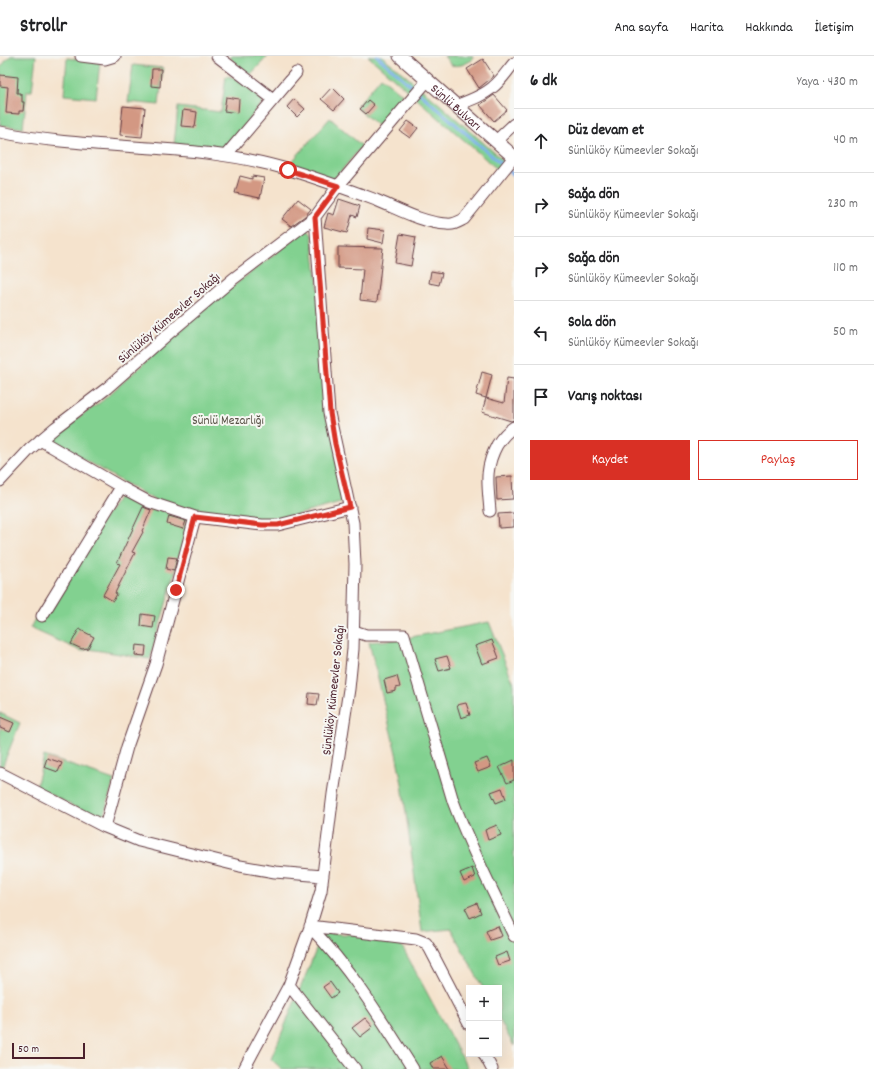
<!DOCTYPE html>
<html lang="tr">
<meta charset="utf-8">
<style>
:root{--surface:#fff;--page:#f6f6f6;--text:#202124;--muted:#757577;--line:#e0e0e0;--accent:#d93025}
body{margin:0;font-family:Dekko,sans-serif;background:var(--page);color:var(--text)}
.controls{position:absolute;right:12px;bottom:12px;display:grid;overflow:hidden;border-radius:0px;box-shadow:0 4px 16px #0002}
.controls button{width:36px;height:36px;display:grid;place-items:center;padding:0;border:0;border-bottom:1px solid var(--line);background:var(--surface);color:var(--text);font:20px sans-serif}
.scale{position:absolute;left:12px;bottom:10px;width:73px;box-sizing:border-box;padding-left:4px;border:2px solid #4a1f2b;border-top:0;font-size:11px;line-height:14px;white-space:nowrap;color:#4a1f2b;-webkit-text-stroke:3px #f6f6f2;paint-order:stroke}
.stop{position:absolute;width:12px;height:12px;margin:-9px;border:3px solid #d93025;border-radius:50%;background:#fff}
.stop.end{background:#d93025;border-color:#fff;box-shadow:0 1px 4px #0008}
.list{margin:0;padding:0;list-style:none}
h2{display:flex;justify-content:space-between;align-items:center;height:52px;margin:0;padding:0 16px;font-size:17px}
h2 small{font-size:13px;font-weight:400;color:var(--muted)}
.list li{display:grid;grid-template-columns:26px 1fr auto;gap:12px;align-items:center;box-sizing:border-box;height:64px;padding:0 16px;border-top:1px solid var(--line)}
.list b{display:block;font-size:15px;white-space:nowrap}
.list p{margin:0;font-size:13px;white-space:nowrap;color:var(--muted)}
.list em{font-size:13px;font-style:normal;color:var(--muted)}
.actions{display:flex;gap:8px;padding:12px 16px}
.actions a{flex:1;padding:9px 0;border:1px solid var(--accent);border-radius:0px;text-align:center;font-size:14px;color:var(--accent)}
.actions .main{background:var(--accent);color:#fff}
.icon{flex:none;width:22px;height:22px;fill:none;stroke:currentColor;stroke-width:2;stroke-linecap:round;stroke-linejoin:round}
.map{position:relative;flex:none;width:514px;height:1013px;overflow:hidden}
header{display:flex;align-items:center;gap:24px;box-sizing:border-box;height:56px;padding:0 20px;background:var(--surface);border-bottom:1px solid var(--line)}
header strong{font-size:19px}
nav{display:flex;gap:22px;margin-inline-start:auto;font-size:14px}
main{display:flex}
aside{flex:1;background:var(--surface)}
.map>svg:first-child{display:block}
</style>
<header>
<strong>Strollr</strong>
<nav><a>Ana sayfa</a><a>Harita</a><a>Hakkında</a><a>İletişim</a></nav>
</header>
<main>
<div class="map">
<svg width="514" height="1013" viewBox="0 0 514 1013">
<rect width="100%" height="100%" fill="#f6f6f2"/>
<filter id="ink" filterUnits="userSpaceOnUse"><feTurbulence type="fractalNoise" baseFrequency=".025" numOctaves="2"/><feDisplacementMap in="SourceGraphic" scale="8" xChannelSelector="R" yChannelSelector="G"/><feConvolveMatrix kernelMatrix="1 2 1 2 8 2 1 2 1" color-interpolation-filters="sRGB"/></filter>
<filter id="wash" filterUnits="userSpaceOnUse"><feTurbulence type="fractalNoise" baseFrequency=".012" numOctaves="4" result="noise"/><feDisplacementMap in="SourceGraphic" scale="16" xChannelSelector="R" yChannelSelector="G"/><feGaussianBlur stdDeviation="0.9" result="paint"/><feColorMatrix in="noise" values="0 0 0 0 0 0 0 0 0 0 0 0 0 0 0 0 0 1.4 0 .05"/><feComposite in="paint" operator="in"/></filter>
<g filter="url(#wash)">
<rect width="100%" height="100%" fill="#f5e3cd"/>
<path fill="#82d190" stroke="#66785e" d="M 11,0 L 36,0 L 32,35 L 27,35 L 23,72 L 0,69 L 0,12 L 8,2 Z
M 232,0 L 268,0 L 250,19 L 230,2 Z
M 368,0 L 382,0 L 443,51 L 504,105 L 498,114 Z
M 444,0 L 473,0 L 472,4 C 465,8 459,11 451,9 Z
M 67,2 L 100,6 L 96,42 L 64,39 Z
M 133,9 L 163,12 L 159,49 L 128,46 Z
M 226,20 L 236,22 L 263,42 L 262,47 L 228,91 L 218,94 L 174,89 L 178,51 L 221,56 Z
M 381,21 L 402,38 L 402,43 L 379,71 L 356,51 Z
M 330,62 L 362,90 L 336,121 L 329,123 L 288,110 Z
M 307,173 L 312,179 L 344,446 L 275,465 L 197,457 L 156,445 L 48,383 L 102,345 L 210,248 Z
M 123,435 L 189,462 L 175,517 L 150,603 L 89,593 L 81,595 L 30,572 L 37,559 Z
M 489,566 L 514,628 L 514,990 L 499,963 L 499,932 L 483,932 L 451,873 L 422,876 L 402,728 L 396,697 L 369,586 L 401,583 Z
M 0,657 L 20,667 L 1,714 L 0,713 Z
M 44,700 L 114,724 L 102,765 L 36,731 Z
M 323,877 L 397,881 L 468,1013 L 282,1013 L 271,1003 Z"/>
<g fill="none" stroke-linecap="round" stroke-linejoin="round">
<path stroke="#7db0ea" stroke-width="3" d="M 377,0 L 514,119"/>
</g>
<g id="blocks">
<path fill="#d39883" d="M 483,3 L 494,20 L 479,32 L 467,13 Z
M 152,13 L 161,13 L 160,31 L 151,30 Z
M 0,19 L 18,21 L 17,37 L 20,37 L 20,39 L 22,39 L 22,46 L 24,46 L 23,55 L 19,55 L 19,58 L 6,57 L 8,31 L 0,30 Z
M 332,31 L 344,43 L 334,54 L 321,43 Z
M 494,39 L 507,54 L 494,65 L 480,49 Z
M 226,41 L 239,43 L 238,57 L 224,55 Z
M 294,43 L 305,53 L 297,61 L 287,51 Z
M 368,44 L 374,49 L 366,58 L 360,53 Z
M 123,50 L 145,52 L 142,81 L 120,79 Z
M 183,54 L 197,56 L 195,71 L 181,70 Z
M 408,65 L 418,72 L 410,82 L 400,75 Z
M 240,120 L 252,123 L 252,120 L 264,122 L 260,142 L 235,137 Z
M 298,143 L 311,153 L 305,160 L 291,170 L 282,163 Z
M 339,143 L 360,150 L 357,161 L 352,159 L 347,177 L 324,171 L 328,157 L 334,159 Z
M 368,172 L 385,174 L 383,187 L 367,183 Z
M 400,178 L 416,181 L 411,210 L 395,207 Z
M 338,191 L 383,192 L 377,246 L 360,244 L 363,213 L 338,212 Z
M 431,215 L 442,217 L 439,229 L 429,227 Z
M 482,316 L 492,319 L 486,342 L 476,339 Z
M 507,322 L 514,323 L 514,364 L 511,365 L 482,356 L 486,342 L 504,347 Z
M 512,420 L 513,443 L 497,444 L 496,421 Z
M 143,451 L 151,454 L 142,475 L 143,476 L 132,496 L 135,497 L 115,537 L 117,538 L 113,545 L 103,539 L 120,508 L 117,507 Z
M 514,457 L 514,471 L 499,472 L 498,458 Z
M 169,460 L 186,465 L 183,473 L 167,468 Z
M 168,501 L 177,502 L 174,515 L 166,513 Z
M 142,558 L 155,560 L 153,572 L 141,570 Z
M 79,573 L 94,581 L 88,592 L 82,593 L 71,588 Z
M 492,584 L 499,602 L 482,608 L 475,590 Z
M 136,589 L 146,590 L 145,600 L 135,599 Z
M 447,600 L 451,612 L 439,615 L 435,603 Z
M 397,620 L 400,631 L 396,632 L 396,635 L 387,637 L 384,624 Z
M 309,637 L 319,638 L 317,649 L 308,648 Z
M 466,647 L 470,659 L 461,662 L 457,649 Z
M 0,661 L 14,667 L 10,676 L 0,672 Z
M 47,702 L 62,707 L 58,716 L 44,711 Z
M 487,702 L 491,711 L 478,716 L 474,707 Z
M 514,704 L 514,724 L 507,727 L 499,711 Z
M 502,732 L 506,743 L 496,747 L 491,736 Z
M 497,769 L 501,779 L 488,784 L 485,774 Z
M 472,812 L 475,821 L 464,826 L 460,817 Z
M 477,847 L 481,857 L 470,862 L 465,852 Z
M 498,870 L 502,880 L 490,884 L 486,875 Z
M 507,896 L 510,905 L 498,909 L 495,901 Z
M 330,926 L 338,937 L 331,942 L 323,931 Z
M 365,962 L 373,971 L 360,981 L 352,972 Z
M 442,1000 L 450,1013 L 433,1013 L 430,1007 Z"/>
</g>
</g>
<g filter="url(#ink)">
<use href="#blocks" fill-opacity="0" stroke="#643c43" stroke-width="1"/>
<g fill="none" stroke-linecap="round" stroke-linejoin="round">
<g stroke="#643c43" stroke-width="13">
<path id="minor" d="M 81,0 L 105,3 L 115,0
M 217,0 L 273,43
M 455,50 C 468,45 483,40 493,31 C 501,25 507,15 514,7
M 0,76 C 96,96 196,85 290,114 C 319,123 347,133 376,144 C 398,153 423,167 447,168 C 454,169 458,166 464,163 L 514,101
M 496,85 L 514,68
M 226,99 L 296,17
M 40,384 L 121,431 L 149,446 L 195,461 L 262,469 L 278,469 L 350,451
M 0,425 L 30,393 L 56,371 L 107,332 L 167,279 L 233,223 L 315,161 L 338,130 L 427,25
M 490,455 C 488,429 484,413 497,389 C 502,381 506,376 514,371
M 42,560 L 121,431
M 354,575 L 366,579 L 404,579 L 453,745 C 470,791 493,835 514,880
M 0,717 L 105,771 L 139,785 L 240,810 L 275,816 L 323,820
M 105,771 L 127,691 L 156,608 L 195,461
M 310,870 L 416,883 L 426,887 L 430,893 L 469,968
M 310,871 C 351,913 382,964 413,1013
M 289,929 L 355,1013
M 484,998 L 492,1013
M 244,1013 L 289,929 L 310,871 L 321,835 L 333,738 L 349,633 L 353,593 L 355,508 L 353,467 L 329,357 L 315,161"/>
</g>
<g stroke="#643c43" stroke-width="15">
<g id="major">
<path id="s1" d="M 400,0 L 514,101"/>
</g>
</g>
<use href="#minor" stroke="#fff" stroke-width="11"/>
<use href="#major" stroke="#fff" stroke-width="13"/>
</g>
</g>
<g fill="none" stroke-linecap="round" stroke-linejoin="round" filter="url(#ink)">
<path stroke="#d93025" stroke-width="5" d="M 176,534 L 195,461 L 262,469 L 278,469 L 350,451 L 335,388 L 330,357 L 315,161 L 338,130 L 288,114"/>
</g>
<g text-anchor="middle" stroke-width="4" stroke-linejoin="round" paint-order="stroke">
<g font-size="13" fill="#4a1f2b" stroke="#f6f6f2">
<text dy="5" stroke="none"><textPath href="#s1" startOffset="76">Sünlü Bulvarı</textPath></text>
<text transform="translate(168 261) rotate(-41)" y="5">Sünlüköy Kümeevler Sokağı</text>
<text transform="translate(332 634) rotate(-84)" y="5">Sünlüköy Kümeevler Sokağı</text>
</g>
<g font-size="13" fill="#5b5449" stroke="#f6f6f2">
<text x="228" y="368">Sünlü Mezarlığı</text>
</g>
</g>
</svg>
<div class="controls">
<button>+</button>
<button>−</button>
</div>
<div class="scale">50 m</div>
<div class="stop" style="left:288px;top:114px"></div>
<div class="stop end" style="left:176px;top:534px"></div>
</div>
<aside>
<h2>6 dk<small>Yaya · 430 m</small></h2>
<ul class="list">
<li><svg class="icon" aria-label="ahead" viewBox="0 0 24 24"><path d="M12 20V5M6 11l6-6 6 6"/></svg><div><b>Düz devam et</b><p>Sünlüköy Kümeevler Sokağı</p></div><em>40 m</em></li>
<li><svg class="icon" aria-label="right" viewBox="0 0 24 24"><path d="M7 20v-9h11M14 6l5 5-5 5"/></svg><div><b>Sağa dön</b><p>Sünlüköy Kümeevler Sokağı</p></div><em>230 m</em></li>
<li><svg class="icon" aria-label="right" viewBox="0 0 24 24"><path d="M7 20v-9h11M14 6l5 5-5 5"/></svg><div><b>Sağa dön</b><p>Sünlüköy Kümeevler Sokağı</p></div><em>110 m</em></li>
<li><svg class="icon" aria-label="left" viewBox="0 0 24 24"><path d="M17 20v-9H6M10 6l-5 5 5 5"/></svg><div><b>Sola dön</b><p>Sünlüköy Kümeevler Sokağı</p></div><em>50 m</em></li>
<li><svg class="icon" aria-label="arrive" viewBox="0 0 24 24"><path d="M6 21V4h12l-3 4 3 4H6"/></svg><div><b>Varış noktası</b></div></li>
</ul>
<div class="actions"><a class="main">Kaydet</a><a>Paylaş</a></div>
</aside>
</main>
